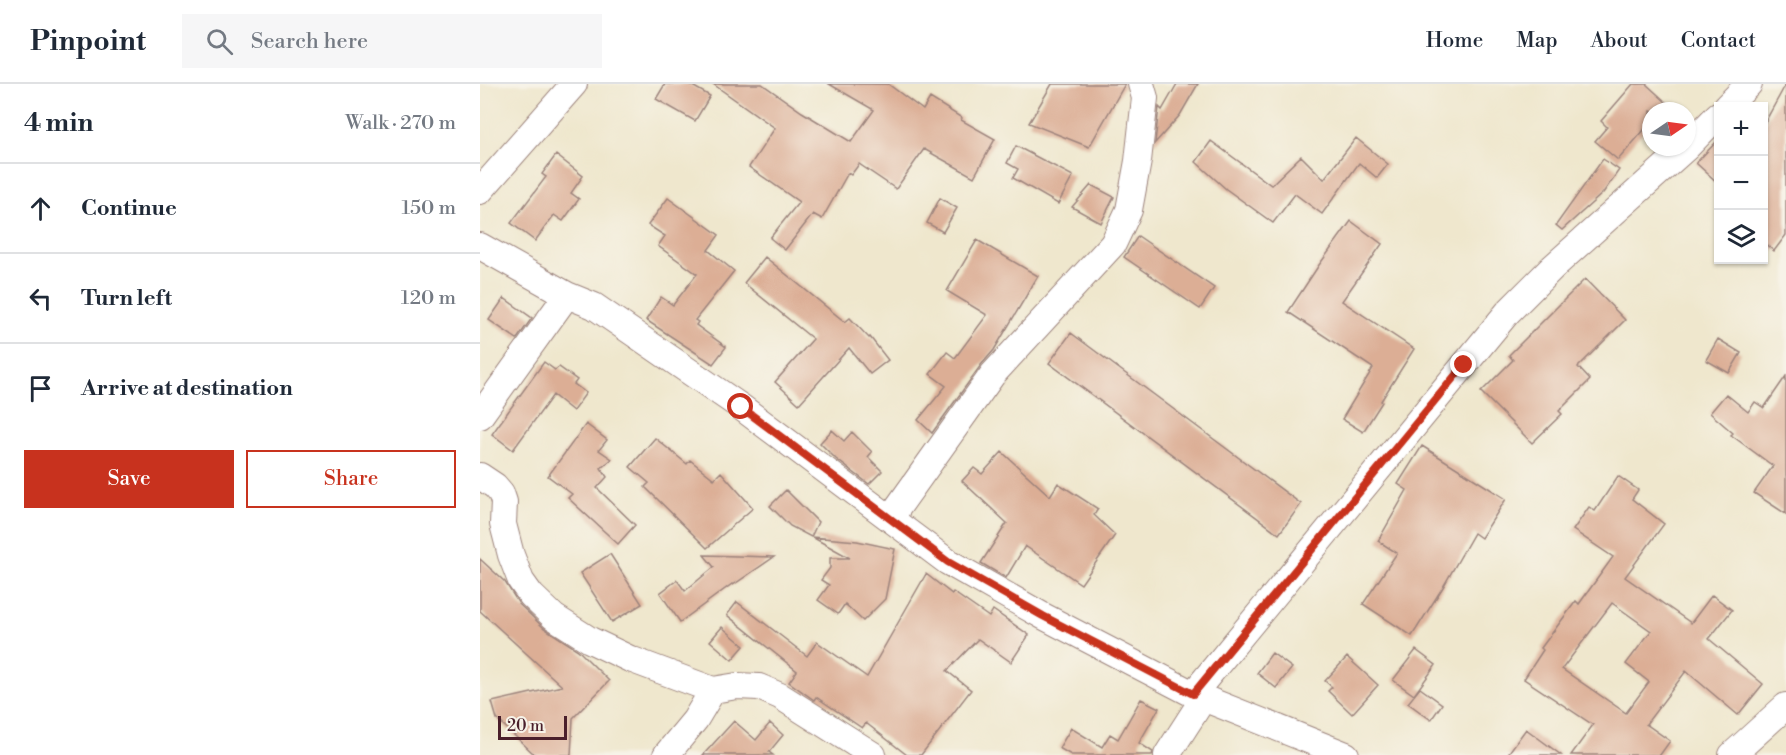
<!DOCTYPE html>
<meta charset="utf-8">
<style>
:root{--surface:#fff;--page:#f6f6f7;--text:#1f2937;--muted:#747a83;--line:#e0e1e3;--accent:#c8321e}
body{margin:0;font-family:"Libre Bodoni",serif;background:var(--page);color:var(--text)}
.controls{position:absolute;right:18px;top:18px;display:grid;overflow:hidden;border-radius:0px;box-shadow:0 2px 4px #0004}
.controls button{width:54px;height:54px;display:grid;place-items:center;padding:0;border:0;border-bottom:2px solid var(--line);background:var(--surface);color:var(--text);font:30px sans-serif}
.compass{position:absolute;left:1162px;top:18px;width:54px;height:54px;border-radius:50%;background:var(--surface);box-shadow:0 2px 4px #0004;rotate:77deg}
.scale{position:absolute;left:18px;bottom:15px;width:69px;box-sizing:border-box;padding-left:6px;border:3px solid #4a1f2b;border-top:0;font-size:16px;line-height:21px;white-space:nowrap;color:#4a1f2b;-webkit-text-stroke:4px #f7f3e8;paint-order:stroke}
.stop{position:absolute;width:18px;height:18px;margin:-14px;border:4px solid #c8321e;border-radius:50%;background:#fff}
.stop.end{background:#c8321e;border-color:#fff;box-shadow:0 2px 6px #0008}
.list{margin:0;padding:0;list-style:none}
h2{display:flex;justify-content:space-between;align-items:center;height:78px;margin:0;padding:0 24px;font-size:26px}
h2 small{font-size:20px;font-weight:400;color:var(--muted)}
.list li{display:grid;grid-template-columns:39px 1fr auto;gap:18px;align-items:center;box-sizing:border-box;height:90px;padding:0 24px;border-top:2px solid var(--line)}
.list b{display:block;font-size:22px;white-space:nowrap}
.list em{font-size:20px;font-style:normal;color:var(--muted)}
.actions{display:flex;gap:12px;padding:18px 24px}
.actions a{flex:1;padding:14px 0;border:2px solid var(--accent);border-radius:0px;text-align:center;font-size:21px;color:var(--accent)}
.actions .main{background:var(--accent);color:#fff}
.icon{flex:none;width:33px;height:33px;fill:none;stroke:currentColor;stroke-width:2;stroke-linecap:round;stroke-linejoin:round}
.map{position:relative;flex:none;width:1306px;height:671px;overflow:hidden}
header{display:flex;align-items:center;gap:36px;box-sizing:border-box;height:84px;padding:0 30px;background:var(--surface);border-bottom:2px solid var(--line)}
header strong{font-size:28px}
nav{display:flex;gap:33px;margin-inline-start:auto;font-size:21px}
.search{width:420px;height:54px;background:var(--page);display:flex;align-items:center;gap:15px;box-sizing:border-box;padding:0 21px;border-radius:0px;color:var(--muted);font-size:22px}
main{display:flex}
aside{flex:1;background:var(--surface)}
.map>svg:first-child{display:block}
</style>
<header>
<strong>Pinpoint</strong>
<div class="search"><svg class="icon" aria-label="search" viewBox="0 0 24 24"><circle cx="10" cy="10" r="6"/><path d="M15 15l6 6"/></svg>Search here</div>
<nav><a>Home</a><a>Map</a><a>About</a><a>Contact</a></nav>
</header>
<main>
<aside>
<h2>4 min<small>Walk · 270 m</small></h2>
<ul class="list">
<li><svg class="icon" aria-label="ahead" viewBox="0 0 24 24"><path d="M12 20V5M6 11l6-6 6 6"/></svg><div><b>Continue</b></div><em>150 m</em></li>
<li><svg class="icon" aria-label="left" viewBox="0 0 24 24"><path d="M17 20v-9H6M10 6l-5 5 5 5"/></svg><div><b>Turn left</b></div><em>120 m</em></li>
<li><svg class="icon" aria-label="arrive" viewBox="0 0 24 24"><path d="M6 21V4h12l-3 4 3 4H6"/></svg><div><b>Arrive at destination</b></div></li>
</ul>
<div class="actions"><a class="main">Save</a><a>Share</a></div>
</aside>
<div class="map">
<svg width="1306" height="671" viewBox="0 0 1306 671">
<rect width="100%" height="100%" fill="#f7f3e8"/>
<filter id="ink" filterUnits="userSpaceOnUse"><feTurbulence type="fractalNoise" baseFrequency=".0167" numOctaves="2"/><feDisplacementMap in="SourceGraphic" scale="12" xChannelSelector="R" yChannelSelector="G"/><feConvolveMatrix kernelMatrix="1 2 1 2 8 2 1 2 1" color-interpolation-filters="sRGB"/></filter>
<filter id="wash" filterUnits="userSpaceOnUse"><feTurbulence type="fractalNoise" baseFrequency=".008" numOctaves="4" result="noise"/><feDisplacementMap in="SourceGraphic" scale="24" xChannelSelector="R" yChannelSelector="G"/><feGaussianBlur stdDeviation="1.35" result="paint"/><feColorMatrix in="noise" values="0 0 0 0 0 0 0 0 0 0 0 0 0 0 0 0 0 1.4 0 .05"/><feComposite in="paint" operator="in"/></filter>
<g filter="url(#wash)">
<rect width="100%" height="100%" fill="#efe7cd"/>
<g id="blocks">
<path fill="#dcae95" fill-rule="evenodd" d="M 185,0 L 209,0 L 230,12 L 215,37 L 176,15 Z
M 233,0 L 282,0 L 322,28 L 371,58 L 394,26 L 349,0 L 408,0 L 443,26 L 450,14 L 482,34 L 481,36 L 515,55 L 494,93 L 444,65 L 416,105 L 379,80 L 371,91 L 368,89 L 342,135 L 333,130 L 305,166 L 290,154 L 319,118 L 269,83 L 295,44 Z
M 572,0 L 645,0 L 609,63 L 549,39 Z
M 697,0 L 718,0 L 700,31 L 675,59 L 679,23 L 682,26 Z
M 1153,0 L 1166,0 L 1187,19 L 1180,27 L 1171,27 L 1171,38 L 1138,76 L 1115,57 L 1127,43 L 1121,37 Z
M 1306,0 L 1306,151 L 1294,167 L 1284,159 L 1284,40 Z
M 876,54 L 908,80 L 897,94 L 879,79 L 842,130 L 815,110 L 793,139 L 746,105 L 716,78 L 731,57 L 791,101 L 821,72 L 844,95 Z
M 1239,55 L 1239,100 L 1216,79 Z
M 536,62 L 593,92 L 578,120 L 533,94 L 538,85 L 527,79 Z
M 76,71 L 103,92 L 91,109 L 99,115 L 83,137 L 74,131 L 55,157 L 31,139 L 66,93 L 62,90 Z
M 1123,75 L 1139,86 L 1123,109 L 1082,146 L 1076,141 Z
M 611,101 L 634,113 L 621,139 L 592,123 Z
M 188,114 L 239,151 L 228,166 L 254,187 L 215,236 L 218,238 L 216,241 L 246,263 L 233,280 L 166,236 L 181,213 L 193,221 L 217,190 L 178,162 L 185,152 L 168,141 Z
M 460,114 L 477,124 L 463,148 L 447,139 Z
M 871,137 L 902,160 L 862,217 L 934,265 L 901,317 L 902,318 L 883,348 L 862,335 L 893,284 L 808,228 L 839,181 Z
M 658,152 L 734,204 L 720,225 L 644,173 Z
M 497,156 L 558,192 L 514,266 L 501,281 L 452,349 L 438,336 L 466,302 L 450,290 L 467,268 L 475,274 L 507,231 L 467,207 Z
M 285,173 L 365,238 L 370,234 L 389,254 L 390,253 L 408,276 L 390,290 L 369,264 L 319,320 L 295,298 L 333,255 L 264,199 Z
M 1105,195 L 1145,236 L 1098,283 L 1110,296 L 1079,327 L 1082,330 L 1052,359 L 1001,308 L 1033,276 L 1029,271 Z
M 24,214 L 52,234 L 37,255 L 9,236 Z
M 591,249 L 821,420 L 799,450 L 569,279 Z
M 1238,255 L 1261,269 L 1249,289 L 1226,276 Z
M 64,278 L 75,286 L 79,283 L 97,296 L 94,300 L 106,309 L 93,327 L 73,311 L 33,366 L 12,350 Z
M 1306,292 L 1306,430 L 1274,409 L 1293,382 L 1251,351 L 1253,349 L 1230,329 L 1246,310 L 1268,328 L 1275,318 L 1284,324 Z
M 106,340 L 127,356 L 119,366 L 132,375 L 121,384 L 127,393 L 117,404 L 155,441 L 138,460 L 88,414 L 92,410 L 68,392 Z
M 352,346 L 364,357 L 372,348 L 392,368 L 388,373 L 402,387 L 389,400 L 356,375 L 340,359 Z
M 175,354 L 207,380 L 210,376 L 234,395 L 241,388 L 273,424 L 227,464 L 165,403 L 169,399 L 150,383 Z
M 942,362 L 1026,415 L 1001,454 L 994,449 L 963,503 L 932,552 L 883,520 L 917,469 L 898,457 L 927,406 L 918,400 Z
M 522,368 L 570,412 L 578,399 L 618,425 L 614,431 L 635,451 L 601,500 L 545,462 L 526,494 L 501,479 L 527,439 L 482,397 L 494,384 L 502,390 Z
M 1138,392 L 1158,406 L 1152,415 L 1184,440 L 1145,493 L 1211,539 L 1232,511 L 1252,526 L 1229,555 L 1283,600 L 1258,631 L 1206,587 L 1166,640 L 1190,657 L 1180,671 L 1091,671 L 1113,641 L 1044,595 L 1063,566 L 1061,564 L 1096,517 L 1099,520 L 1133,473 L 1093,446 L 1109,423 L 1115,427 ZM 1132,519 L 1171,547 L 1146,580 L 1169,598 L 1146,629 L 1082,585 Z
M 306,406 L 338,438 L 331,453 L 310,442 L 290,422 Z
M 332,453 L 377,457 L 415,465 L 405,515 L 383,537 L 365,520 L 358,530 L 338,516 L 349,501 L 341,496 L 350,484 L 350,474 L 370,474 Z
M 130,470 L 162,520 L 132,538 L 100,489 Z
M 224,471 L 294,473 L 253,501 L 252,500 L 200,538 L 180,509 L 197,496 L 205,507 L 234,483 Z
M 0,475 L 25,498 L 39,520 L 64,544 L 98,566 L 129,597 L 93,634 L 91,671 L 55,671 L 17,635 L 12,618 L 82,602 L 0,527 Z
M 446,490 L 472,510 L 473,508 L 509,533 L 513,526 L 549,551 L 531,578 L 498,555 L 467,587 L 491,606 L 441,671 L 427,671 L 386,639 L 382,644 L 336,613 L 334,616 L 309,598 L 317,587 L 247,531 L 257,518 L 327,572 L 337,558 L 387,593 Z
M 242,543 L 264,562 L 252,576 L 230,557 Z
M 936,566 L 956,581 L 934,611 L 913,596 Z
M 792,569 L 812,584 L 796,604 L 777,589 Z
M 867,573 L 898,601 L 872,630 L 848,607 L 852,603 L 845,597 Z
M 940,604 L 962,620 L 951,636 L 928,619 Z
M 661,615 L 679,624 L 659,659 L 673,668 L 672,671 L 591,671 L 579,664 L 591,644 L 622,663 L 630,650 L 638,655 Z
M 254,637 L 276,656 L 290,639 L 303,651 L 289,668 L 293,671 L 223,671 Z
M 1046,645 L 1081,671 L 1027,671 Z"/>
</g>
</g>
<g filter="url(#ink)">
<use href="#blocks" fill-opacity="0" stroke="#9c837c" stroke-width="1.5"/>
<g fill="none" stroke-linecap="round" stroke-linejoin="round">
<g stroke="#9c837c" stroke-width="28">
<path id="minor" d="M 1247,22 L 1269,0
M 1207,63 L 1238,31
M 0,107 L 94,0
M 0,162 L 87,211 L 114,222 L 261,323 L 468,478 L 563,532 L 713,610 L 866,671
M 0,332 L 87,211
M 0,392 L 15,402 L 21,409 L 24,418 L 23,440 L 31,471 L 41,497 L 51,511 L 74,533 L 110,556 L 150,575 L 233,606 L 257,602 L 279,603 L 300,612 L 393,671
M 411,433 L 513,290 L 633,160 L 649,126 L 658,77 L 665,14 L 661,0
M 713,610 L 1028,228 L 1073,183 L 1207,63
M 186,671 L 215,636 L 233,606
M 687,671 L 723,615
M 1252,671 L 1306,622"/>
</g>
<use href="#minor" stroke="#fff" stroke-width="26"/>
</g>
</g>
<g fill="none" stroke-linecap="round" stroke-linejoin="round" filter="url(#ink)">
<path stroke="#c8321e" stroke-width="8" d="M 261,323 L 468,478 L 563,532 L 713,610 L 984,281"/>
</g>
</svg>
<div class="controls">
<button>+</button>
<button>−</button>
<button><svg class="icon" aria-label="layers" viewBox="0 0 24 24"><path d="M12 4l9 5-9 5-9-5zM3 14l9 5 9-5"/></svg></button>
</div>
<svg class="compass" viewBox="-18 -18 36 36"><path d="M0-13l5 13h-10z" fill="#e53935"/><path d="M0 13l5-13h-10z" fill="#747a83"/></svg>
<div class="scale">20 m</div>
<div class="stop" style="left:261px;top:323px"></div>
<div class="stop end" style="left:984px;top:281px"></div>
</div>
</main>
